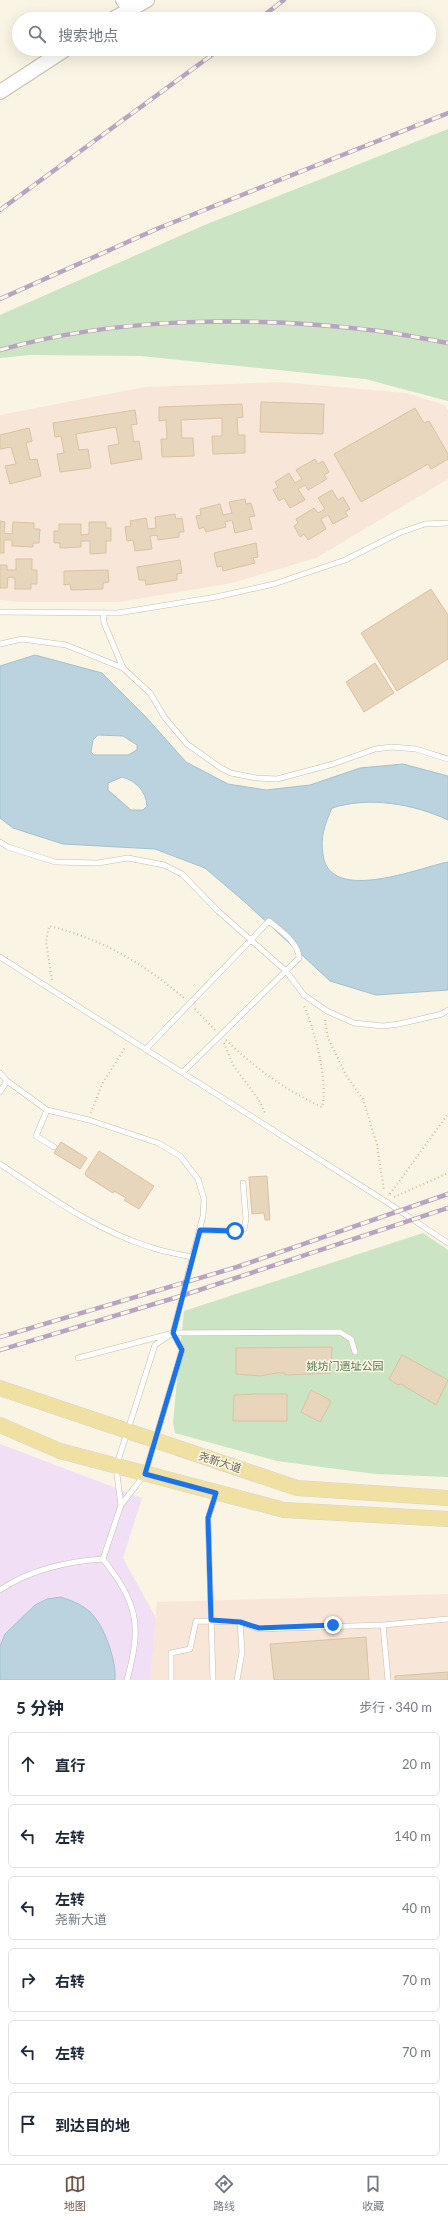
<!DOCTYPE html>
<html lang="zh">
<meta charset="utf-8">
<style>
:root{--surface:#fff;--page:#f6f6f7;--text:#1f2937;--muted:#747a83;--line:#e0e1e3;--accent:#705445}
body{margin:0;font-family:Lato,"Noto Sans SC",sans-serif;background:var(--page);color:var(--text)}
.stop{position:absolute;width:12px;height:12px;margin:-9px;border:3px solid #1a73e8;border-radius:50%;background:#fff}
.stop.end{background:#1a73e8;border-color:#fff;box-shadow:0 1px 4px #0008}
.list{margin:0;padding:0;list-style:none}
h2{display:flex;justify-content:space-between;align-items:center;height:52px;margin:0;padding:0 16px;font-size:17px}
h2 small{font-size:13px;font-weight:400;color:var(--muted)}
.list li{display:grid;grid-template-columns:26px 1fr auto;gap:12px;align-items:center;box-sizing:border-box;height:64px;margin:0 8px 8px;padding:0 8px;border:1px solid var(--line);border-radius:6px}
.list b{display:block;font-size:15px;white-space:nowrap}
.list p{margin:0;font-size:13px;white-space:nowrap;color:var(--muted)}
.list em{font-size:13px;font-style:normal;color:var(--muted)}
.icon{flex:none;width:22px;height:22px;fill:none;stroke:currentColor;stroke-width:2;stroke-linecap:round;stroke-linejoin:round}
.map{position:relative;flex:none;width:448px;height:1680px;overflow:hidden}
.search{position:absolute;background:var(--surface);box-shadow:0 4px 16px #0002;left:12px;right:12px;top:12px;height:44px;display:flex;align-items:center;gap:10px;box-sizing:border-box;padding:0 14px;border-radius:22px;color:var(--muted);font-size:15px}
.sheet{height:484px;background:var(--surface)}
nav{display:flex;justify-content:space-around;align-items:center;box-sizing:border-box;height:56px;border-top:1px solid var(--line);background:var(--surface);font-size:11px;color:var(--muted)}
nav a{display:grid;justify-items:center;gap:2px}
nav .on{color:var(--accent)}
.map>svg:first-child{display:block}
</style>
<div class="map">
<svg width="448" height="1680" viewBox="0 0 448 1680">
<rect width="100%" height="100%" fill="#f9f4e3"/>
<path fill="#f8e7d8" d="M 281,382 L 406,393 L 445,405 L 448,410 L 448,479 L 316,558 L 232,583 L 119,602 L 21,602 L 0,600 L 0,415 L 145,387 Z
M 448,1594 L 448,1680 L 150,1680 L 157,1602 Z"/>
<path fill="#f1e0f5" d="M 0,1444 L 142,1498 L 123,1558 L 156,1618 L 150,1680 L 0,1680 Z"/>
<path fill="#cbe4c4" d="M 448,129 L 448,401 L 365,379 L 141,356 L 30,355 L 0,358 L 0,315 L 207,224 Z
M 423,1233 L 448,1250 L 448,1477 L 375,1474 L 277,1461 L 175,1433 L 173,1422 L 184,1311 Z"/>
<path fill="#bad3df" stroke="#a2c1d0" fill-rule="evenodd" d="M 35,655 L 102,673 L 146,717 L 186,762 L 228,784 L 266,790 L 310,785 L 360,768 L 403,764 L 448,776 L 448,820 C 414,804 369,796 332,808 C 325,824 320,837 323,855 C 330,905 421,867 448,862 L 448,990 L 376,995 L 330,981 L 246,903 L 205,868 L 155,849 L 63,844 L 13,828 L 0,818 L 0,666 ZM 98,735 L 123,736 L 137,745 L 137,750 L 128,755 L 94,755 L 91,752 L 93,740 ZM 122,777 C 136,781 146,791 147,806 L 143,810 L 131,810 L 108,790 L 108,783 Z
M 61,1597 C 72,1601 82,1604 91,1613 C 104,1625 117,1662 115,1680 L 0,1680 L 0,1646 L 5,1634 L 35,1605 L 47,1599 Z"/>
<path fill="#e8d6bc" stroke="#dbc1a0" d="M 261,402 L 324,404 L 323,434 L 260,432 Z
M 242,404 L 243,417 L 237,418 L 238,435 L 245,435 L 245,453 L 213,454 L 212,436 L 222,436 L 222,418 L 181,420 L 182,438 L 193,438 L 194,456 L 162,457 L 161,439 L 167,439 L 166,420 L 159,421 L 159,407 Z
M 415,408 L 424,423 L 429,421 L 448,454 L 448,459 L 431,469 L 428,464 L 361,502 L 334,454 Z
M 135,410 L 137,424 L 131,425 L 134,442 L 139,441 L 142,459 L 111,464 L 108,446 L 119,444 L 116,427 L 76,434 L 79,450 L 88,449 L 91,468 L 60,472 L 57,454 L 64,453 L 61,436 L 55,437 L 53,423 Z
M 29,428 L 32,441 L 26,443 L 30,460 L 37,459 L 41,476 L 10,484 L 5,466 L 16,464 L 11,447 L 0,449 L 0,435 Z
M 315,459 L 318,464 L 323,461 L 329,472 L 324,475 L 327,479 L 308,490 L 305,485 L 298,489 L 305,500 L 290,508 L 284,498 L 279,501 L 273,490 L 278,487 L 275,482 L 289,473 L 295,483 L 302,479 L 296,470 Z
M 332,490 L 338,500 L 343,497 L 350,509 L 345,512 L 348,516 L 333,524 L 328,515 L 321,519 L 326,529 L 308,540 L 304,534 L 300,537 L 294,526 L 298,523 L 296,519 L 314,508 L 318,513 L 325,509 L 318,498 Z
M 245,499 L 246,504 L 251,503 L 255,516 L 249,517 L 252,529 L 235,533 L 232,520 L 225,522 L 226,527 L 206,532 L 204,527 L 199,529 L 196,516 L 201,515 L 200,509 L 220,504 L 223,515 L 232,513 L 229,502 Z
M 175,514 L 176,519 L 182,518 L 184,532 L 179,532 L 179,537 L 158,540 L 157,535 L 150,536 L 152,549 L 135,551 L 133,540 L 127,541 L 125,527 L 131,526 L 130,521 L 146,518 L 148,529 L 156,528 L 155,517 Z
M 0,521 L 5,522 L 4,533 L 12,534 L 13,522 L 34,523 L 34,529 L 40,529 L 39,543 L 33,543 L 33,547 L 12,546 L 12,540 L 4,540 L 4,553 L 0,553 Z
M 89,522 L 106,522 L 106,528 L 111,528 L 111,541 L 106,541 L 106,553 L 90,554 L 90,541 L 81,541 L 81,547 L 60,548 L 60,543 L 54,543 L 54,531 L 59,531 L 59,524 L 81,524 L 81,535 L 89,534 Z
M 256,543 L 258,557 L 253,558 L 255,563 L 223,571 L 222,566 L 217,567 L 214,553 Z
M 16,559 L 32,559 L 32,570 L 37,570 L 37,584 L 31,584 L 31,589 L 15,589 L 15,578 L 8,577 L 7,588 L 0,588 L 0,565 L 7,565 L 7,570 L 16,570 Z
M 180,560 L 182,573 L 177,574 L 177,580 L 146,585 L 145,580 L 139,580 L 137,567 Z
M 108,570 L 109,582 L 103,583 L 103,589 L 71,590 L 70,584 L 64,585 L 64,571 Z
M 431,589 L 448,615 L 448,659 L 397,691 L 361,633 Z
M 375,663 L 394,693 L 364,712 L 346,682 Z
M 61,1142 L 87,1158 L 80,1169 L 54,1153 Z
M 99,1151 L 154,1186 L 139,1209 L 124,1200 L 126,1198 L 114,1191 L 113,1193 L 86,1176 L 85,1173 Z
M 267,1176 L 270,1220 L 265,1220 L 264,1213 L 252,1214 L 249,1177 Z
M 332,1347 L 331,1373 L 285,1375 L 285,1373 L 276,1373 L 260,1376 L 236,1374 L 236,1348 Z
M 402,1355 L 448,1380 L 436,1405 L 401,1384 L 398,1385 L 389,1379 Z
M 311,1390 L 330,1400 L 330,1404 L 320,1422 L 301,1412 Z
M 255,1394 L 287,1394 L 287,1421 L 233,1421 L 234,1395 Z
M 366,1637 L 369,1680 L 274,1680 L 270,1644 Z
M 448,1672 L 448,1680 L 395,1680 L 395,1676 Z"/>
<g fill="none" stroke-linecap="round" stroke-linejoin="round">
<g stroke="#c8bdab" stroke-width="6">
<path id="lane" d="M 0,612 L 118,613 L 216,597 L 274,584 L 345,560 L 399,533 L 425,524 L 448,523
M 103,613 L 104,623 L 123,668
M 0,644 L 22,639 L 66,645 L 123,668 L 150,693 L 165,718 L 187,744 L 221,768 L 231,773 L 256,778 L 277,779 L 333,764 L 375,749 L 392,747 L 416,749 L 448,759
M 0,842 L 8,847 L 55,862 L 98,863 L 128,858 L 164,865 L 182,874 L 218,911 L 286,971 L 304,995 L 327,1011 L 354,1023 L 383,1026 L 399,1024 L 442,1014 L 448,1010
M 0,957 L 385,1201 L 448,1243
M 146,1049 L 269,921 C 280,930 299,943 299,958 L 183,1072
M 0,1073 L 7,1081 L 47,1110 L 89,1120 L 158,1143 L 180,1156 L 198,1179 L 204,1199 L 203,1216 L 173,1333 L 78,1358
M 0,1092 L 7,1081
M 47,1110 L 36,1136 L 54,1147
M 0,1164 C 47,1195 95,1230 150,1247 C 164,1252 178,1254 192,1257
M 200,1230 L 235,1231 L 244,1229 L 246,1219 L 243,1183
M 121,1505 L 116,1467 L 155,1345 L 173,1333 L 340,1332 L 351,1339 L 355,1352
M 0,1590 C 29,1570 69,1561 103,1559
M 383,1625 L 388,1680
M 127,1680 C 142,1625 138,1604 103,1559 L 121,1505 L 145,1474 L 182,1350 L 173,1333
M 171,1680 L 171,1653 L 190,1649 L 196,1621 L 240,1622 L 259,1629 L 383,1625 L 448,1619
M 213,1680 L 208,1518 L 216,1494
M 237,1680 L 242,1652 L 240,1622"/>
</g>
<g stroke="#cbbeaa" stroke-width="16">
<path id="secondary" d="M 123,0 L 131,9
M 113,19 L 147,0
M 0,92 L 66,49"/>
</g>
<g stroke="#d9d5d0" stroke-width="16">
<path id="primary" d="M 0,1388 L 297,1488 L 448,1498
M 0,1425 L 60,1451 L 284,1510 L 448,1519"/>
</g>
<path stroke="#cfbba2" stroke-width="2" stroke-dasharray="1 3" stroke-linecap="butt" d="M 52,980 L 46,942 L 49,926 C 102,939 143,963 185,999
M 195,1009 L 215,1030
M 325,1020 L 328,1038 L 347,1077 L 363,1099 L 377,1145 L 384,1191
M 226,1040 C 255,1068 285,1090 322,1107 C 329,1085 314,1027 304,1006
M 224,1043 L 233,1065 L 259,1100 L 266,1115
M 91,1113 L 102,1084 L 126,1046
M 390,1194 L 448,1114
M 394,1197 L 448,1173"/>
<use href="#lane" stroke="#fff" stroke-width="5"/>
<use href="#secondary" stroke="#fff" stroke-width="14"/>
<use href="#primary" stroke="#f0e1a3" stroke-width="15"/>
<g stroke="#b8a4c0" stroke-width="4.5">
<path id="rail" d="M 259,19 L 284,0
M 0,210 L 220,49
M 0,299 L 159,228 L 448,113
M 0,350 C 120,316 256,316 379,331 C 402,334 425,339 448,343
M 0,1337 L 237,1267 L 448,1194
M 0,1350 L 181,1296 L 448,1208"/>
</g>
<use href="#rail" stroke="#fcf8e8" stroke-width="3" stroke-dasharray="9" stroke-linecap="butt"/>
</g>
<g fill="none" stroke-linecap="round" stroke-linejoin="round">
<path stroke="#1a73e8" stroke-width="5" d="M 235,1231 L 200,1230 L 173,1333 L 182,1350 L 145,1474 L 216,1493 L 208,1518 L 211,1620 L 240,1622 L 259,1628 L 333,1625"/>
</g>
<g text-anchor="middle" stroke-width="3" stroke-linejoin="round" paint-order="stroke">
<g font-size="11" fill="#4f7849" stroke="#fcf8e8">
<text x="345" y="1370">姚坊门遗址公园</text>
</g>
<g font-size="11" fill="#6d5e4c" stroke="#fcf8e8">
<text transform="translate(220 1462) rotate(18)" y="4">尧新大道</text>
</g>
</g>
</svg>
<div class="stop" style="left:235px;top:1231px"></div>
<div class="stop end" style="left:333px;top:1625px"></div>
<div class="search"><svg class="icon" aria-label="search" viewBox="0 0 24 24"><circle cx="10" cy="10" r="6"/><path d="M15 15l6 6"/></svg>搜索地点</div>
</div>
<section class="sheet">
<h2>5 分钟<small>步行 · 340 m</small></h2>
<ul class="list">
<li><svg class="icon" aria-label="ahead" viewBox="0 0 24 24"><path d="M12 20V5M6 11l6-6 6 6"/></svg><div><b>直行</b></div><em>20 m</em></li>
<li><svg class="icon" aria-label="left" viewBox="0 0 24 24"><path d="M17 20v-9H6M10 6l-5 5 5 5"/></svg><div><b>左转</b></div><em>140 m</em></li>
<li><svg class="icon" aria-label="left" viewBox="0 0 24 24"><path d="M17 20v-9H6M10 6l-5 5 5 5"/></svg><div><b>左转</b><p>尧新大道</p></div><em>40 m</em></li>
<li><svg class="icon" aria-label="right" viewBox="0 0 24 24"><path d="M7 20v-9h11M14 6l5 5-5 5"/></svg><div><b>右转</b></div><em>70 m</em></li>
<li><svg class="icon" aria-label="left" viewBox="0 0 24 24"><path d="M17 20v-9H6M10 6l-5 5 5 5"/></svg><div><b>左转</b></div><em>70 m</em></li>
<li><svg class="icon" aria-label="arrive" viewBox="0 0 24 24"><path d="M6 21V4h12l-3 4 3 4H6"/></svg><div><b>到达目的地</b></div></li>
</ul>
</section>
<nav>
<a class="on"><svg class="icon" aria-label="map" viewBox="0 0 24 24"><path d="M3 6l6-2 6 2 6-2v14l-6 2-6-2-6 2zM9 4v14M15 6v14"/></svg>地图</a>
<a><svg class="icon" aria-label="directions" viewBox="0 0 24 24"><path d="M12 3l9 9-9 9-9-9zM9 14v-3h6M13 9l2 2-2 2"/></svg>路线</a>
<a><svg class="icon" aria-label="saved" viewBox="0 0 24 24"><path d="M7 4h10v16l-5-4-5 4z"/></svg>收藏</a>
</nav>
